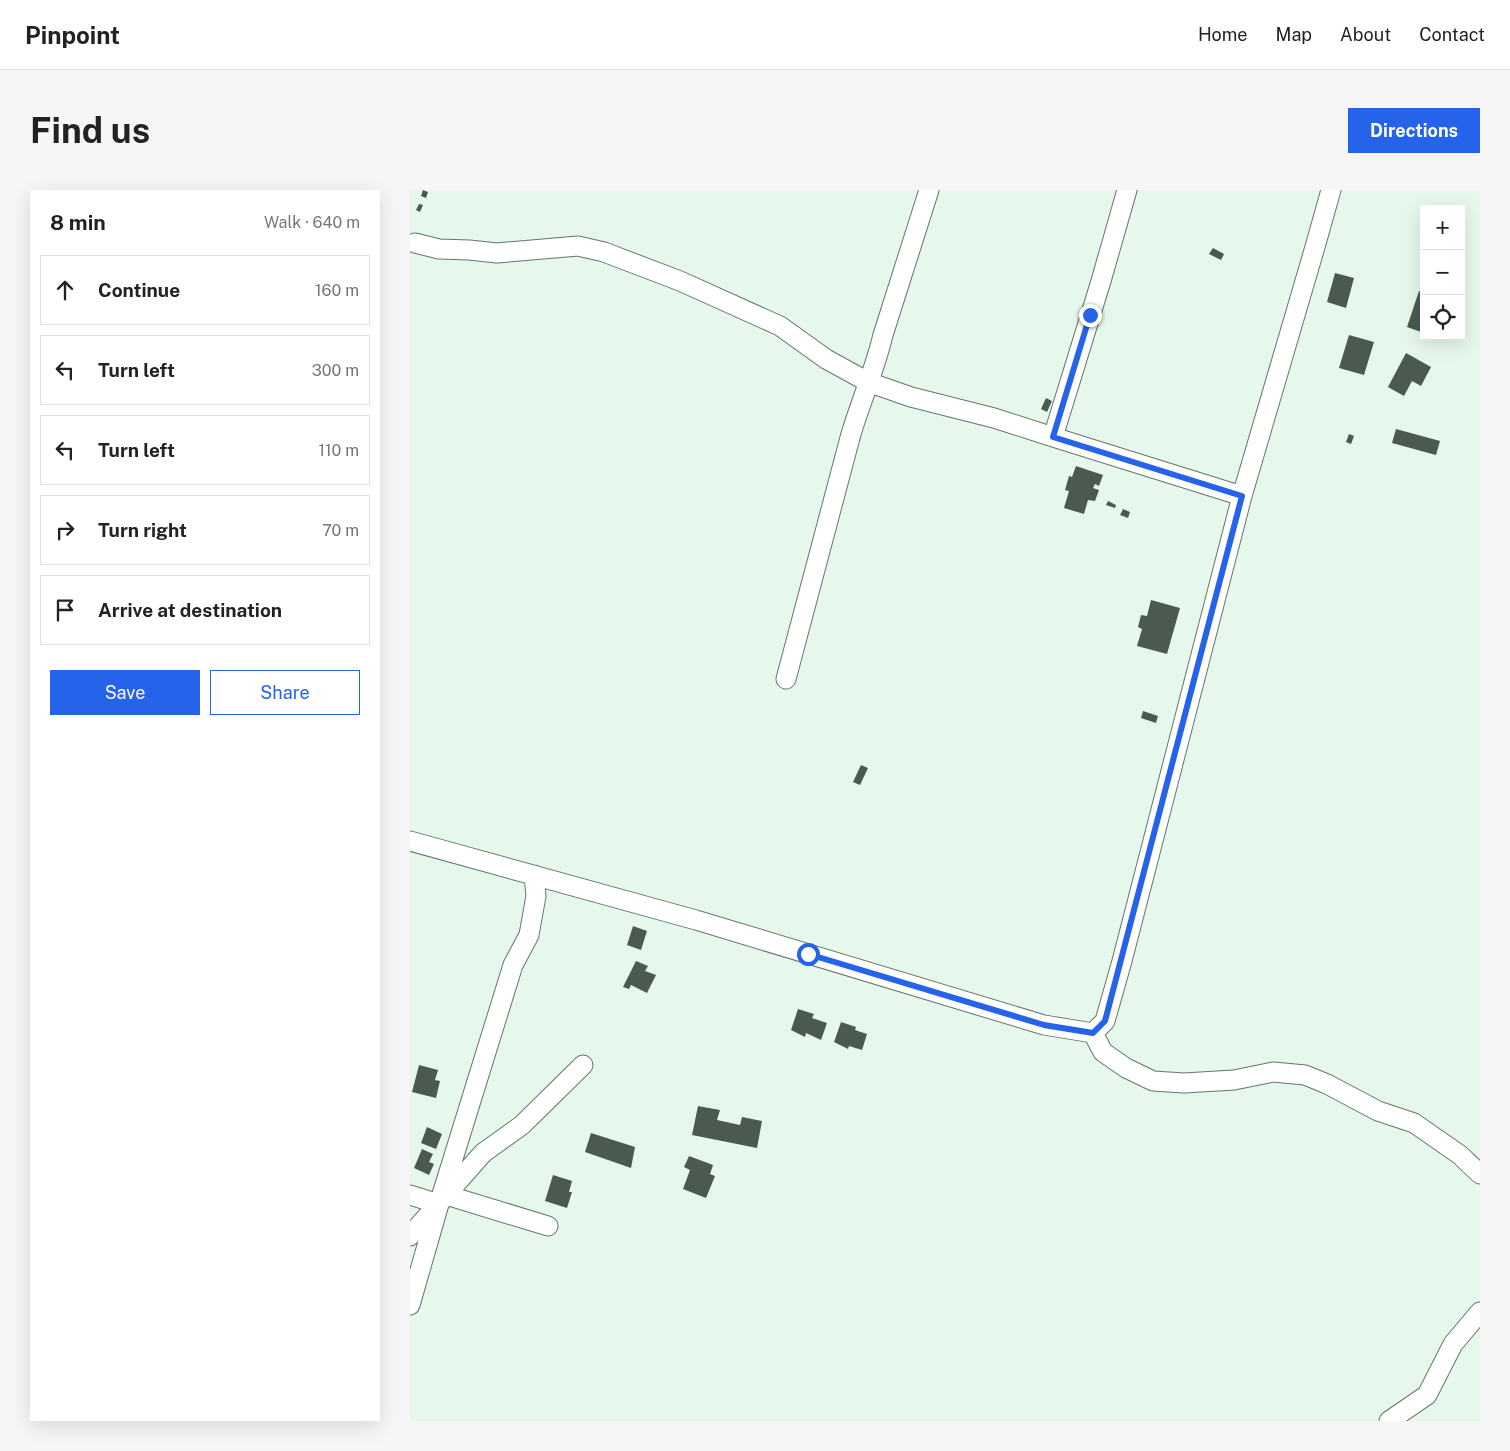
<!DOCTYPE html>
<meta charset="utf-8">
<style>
:root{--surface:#fff;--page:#f6f6f6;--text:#222;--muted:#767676;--line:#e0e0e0;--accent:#2563eb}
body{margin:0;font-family:"Public Sans",sans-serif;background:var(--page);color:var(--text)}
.controls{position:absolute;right:15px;top:15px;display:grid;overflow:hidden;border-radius:0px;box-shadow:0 5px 20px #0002}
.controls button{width:45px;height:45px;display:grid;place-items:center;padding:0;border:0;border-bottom:1px solid var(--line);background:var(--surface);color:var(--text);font:25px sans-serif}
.stop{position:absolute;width:15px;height:15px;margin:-11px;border:4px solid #2563eb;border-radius:50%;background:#fff}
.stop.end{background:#2563eb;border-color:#fff;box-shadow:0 1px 5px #0008}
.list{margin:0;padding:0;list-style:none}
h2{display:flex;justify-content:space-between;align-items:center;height:65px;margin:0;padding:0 20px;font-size:21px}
h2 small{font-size:16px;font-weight:400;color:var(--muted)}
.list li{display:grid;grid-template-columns:32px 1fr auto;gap:15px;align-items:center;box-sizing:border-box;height:70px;margin:0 10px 10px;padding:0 10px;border:1px solid var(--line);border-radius:0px}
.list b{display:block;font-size:19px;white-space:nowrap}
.list em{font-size:16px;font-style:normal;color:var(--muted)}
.actions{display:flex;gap:10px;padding:15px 20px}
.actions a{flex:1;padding:11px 0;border:1px solid var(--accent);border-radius:0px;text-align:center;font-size:18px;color:var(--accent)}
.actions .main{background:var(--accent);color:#fff}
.icon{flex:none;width:28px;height:28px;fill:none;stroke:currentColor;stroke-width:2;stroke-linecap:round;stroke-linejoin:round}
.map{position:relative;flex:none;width:1070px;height:1231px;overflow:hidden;border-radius:0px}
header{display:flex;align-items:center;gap:30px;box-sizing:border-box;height:70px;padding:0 25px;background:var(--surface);border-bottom:1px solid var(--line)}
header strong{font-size:24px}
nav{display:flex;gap:28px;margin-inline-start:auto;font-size:18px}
.intro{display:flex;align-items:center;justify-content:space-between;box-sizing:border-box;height:120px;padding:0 30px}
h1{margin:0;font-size:35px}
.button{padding:12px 22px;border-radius:0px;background:var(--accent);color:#fff;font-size:18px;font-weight:700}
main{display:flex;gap:30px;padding:0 30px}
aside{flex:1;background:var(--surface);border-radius:0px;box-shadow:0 5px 20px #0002}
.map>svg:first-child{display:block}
</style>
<header>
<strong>Pinpoint</strong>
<nav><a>Home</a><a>Map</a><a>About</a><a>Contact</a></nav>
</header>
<div class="intro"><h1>Find us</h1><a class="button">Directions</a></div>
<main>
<aside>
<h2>8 min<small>Walk · 640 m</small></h2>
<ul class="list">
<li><svg class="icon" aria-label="ahead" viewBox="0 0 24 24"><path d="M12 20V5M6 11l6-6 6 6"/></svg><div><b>Continue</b></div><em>160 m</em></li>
<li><svg class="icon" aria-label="left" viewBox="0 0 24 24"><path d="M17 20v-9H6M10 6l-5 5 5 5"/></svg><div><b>Turn left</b></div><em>300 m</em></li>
<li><svg class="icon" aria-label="left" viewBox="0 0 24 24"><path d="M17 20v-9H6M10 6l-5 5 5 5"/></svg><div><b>Turn left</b></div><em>110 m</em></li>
<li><svg class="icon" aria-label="right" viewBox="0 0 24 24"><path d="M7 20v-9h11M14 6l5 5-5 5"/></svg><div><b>Turn right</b></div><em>70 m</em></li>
<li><svg class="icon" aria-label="arrive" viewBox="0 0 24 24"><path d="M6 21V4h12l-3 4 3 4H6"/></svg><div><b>Arrive at destination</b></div></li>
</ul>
<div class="actions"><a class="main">Save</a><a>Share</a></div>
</aside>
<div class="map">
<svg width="1070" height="1231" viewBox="0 0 1070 1231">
<rect width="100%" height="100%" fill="#e6f7eb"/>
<path fill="#4b5a50" d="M 13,0 L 18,2 L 16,8 L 11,6 Z
M 9,14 L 13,15 L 10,22 L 6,20 Z
M 803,58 L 814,64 L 811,70 L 799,64 Z
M 925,83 L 944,88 L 936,118 L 917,112 Z
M 1009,101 L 1014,103 L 1014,143 L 997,137 Z
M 939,145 L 964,152 L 954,185 L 929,178 Z
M 996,163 L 1021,177 L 1011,196 L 1002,191 L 994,206 L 978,197 Z
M 636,208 L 642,211 L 637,222 L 631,219 Z
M 986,239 L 1030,251 L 1026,265 L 982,253 Z
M 939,244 L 944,246 L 941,254 L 936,252 Z
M 666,276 L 693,285 L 689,296 L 685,294 L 683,298 L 689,300 L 685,311 L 678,310 L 674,324 L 654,318 L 659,301 L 655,300 L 659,286 L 662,287 Z
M 698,311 L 706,315 L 705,318 L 696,315 Z
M 713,319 L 720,322 L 718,328 L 710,325 Z
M 741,410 L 770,418 L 757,464 L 727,456 L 732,439 L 728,437 L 731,425 L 737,426 Z
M 733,521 L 748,526 L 746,533 L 731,528 Z
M 451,575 L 458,578 L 450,595 L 443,592 Z
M 223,736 L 237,741 L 231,760 L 217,755 Z
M 226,771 L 238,776 L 235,781 L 246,785 L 237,803 L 221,795 L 219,799 L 213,797 Z
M 388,819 L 404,824 L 402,828 L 417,833 L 411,850 L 396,843 L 395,847 L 381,840 Z
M 431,832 L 446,837 L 445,840 L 457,844 L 452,860 L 439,856 L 438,859 L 424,852 Z
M 9,875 L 28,880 L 25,890 L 30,891 L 26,908 L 2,902 Z
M 288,916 L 310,920 L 307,930 L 330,935 L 332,927 L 352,931 L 347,958 L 282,945 Z
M 17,937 L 32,944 L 26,959 L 11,953 Z
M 181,943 L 225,957 L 221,978 L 175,962 Z
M 12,959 L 23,964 L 19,972 L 24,974 L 19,985 L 4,978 Z
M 279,966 L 303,975 L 300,984 L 305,986 L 296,1008 L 273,999 L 280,980 L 274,977 Z
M 143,985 L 162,991 L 159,1002 L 162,1002 L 157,1018 L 135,1011 Z"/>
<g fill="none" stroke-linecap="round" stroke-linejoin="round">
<g stroke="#66756b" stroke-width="21">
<path id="minor" d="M 717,0 L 691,91 L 643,247 L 832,306 L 905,57 L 921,0
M 5,53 L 29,59 L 59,60 L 87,63 L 168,56 L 194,62 L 270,91 L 370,136 L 416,169 L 458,192 L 501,207 L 584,228 L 643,247
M 376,489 L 441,244 C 451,211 465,179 473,145 L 519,0
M 0,651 L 286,730 L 634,835 L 683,843 L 695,831 L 712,771 L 832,306
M 683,843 L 693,862 L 716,878 L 743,891 L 774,893 L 824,890 L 863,882 L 895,885 L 917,894 L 968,921 L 1004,933 L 1050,965 L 1070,984
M 0,1005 L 29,1014
M 36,1005 L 138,1036
M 0,1046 L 73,963 L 112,935 L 173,875
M 0,1115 L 29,1014 L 103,775 L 119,745 L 126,706 L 124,685
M 979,1231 L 1017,1205 L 1043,1154 L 1070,1122"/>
</g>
<use href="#minor" stroke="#fff" stroke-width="19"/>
</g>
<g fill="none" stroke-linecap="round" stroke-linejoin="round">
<path stroke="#2563eb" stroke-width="6" d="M 398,764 L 634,835 L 683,843 L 695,831 L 832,306 L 643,247 L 680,125"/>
</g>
</svg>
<div class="controls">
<button>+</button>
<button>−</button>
<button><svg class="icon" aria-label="locate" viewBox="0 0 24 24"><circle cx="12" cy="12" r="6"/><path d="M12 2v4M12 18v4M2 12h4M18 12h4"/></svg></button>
</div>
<div class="stop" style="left:398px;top:764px"></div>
<div class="stop end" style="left:680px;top:125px"></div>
</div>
</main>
